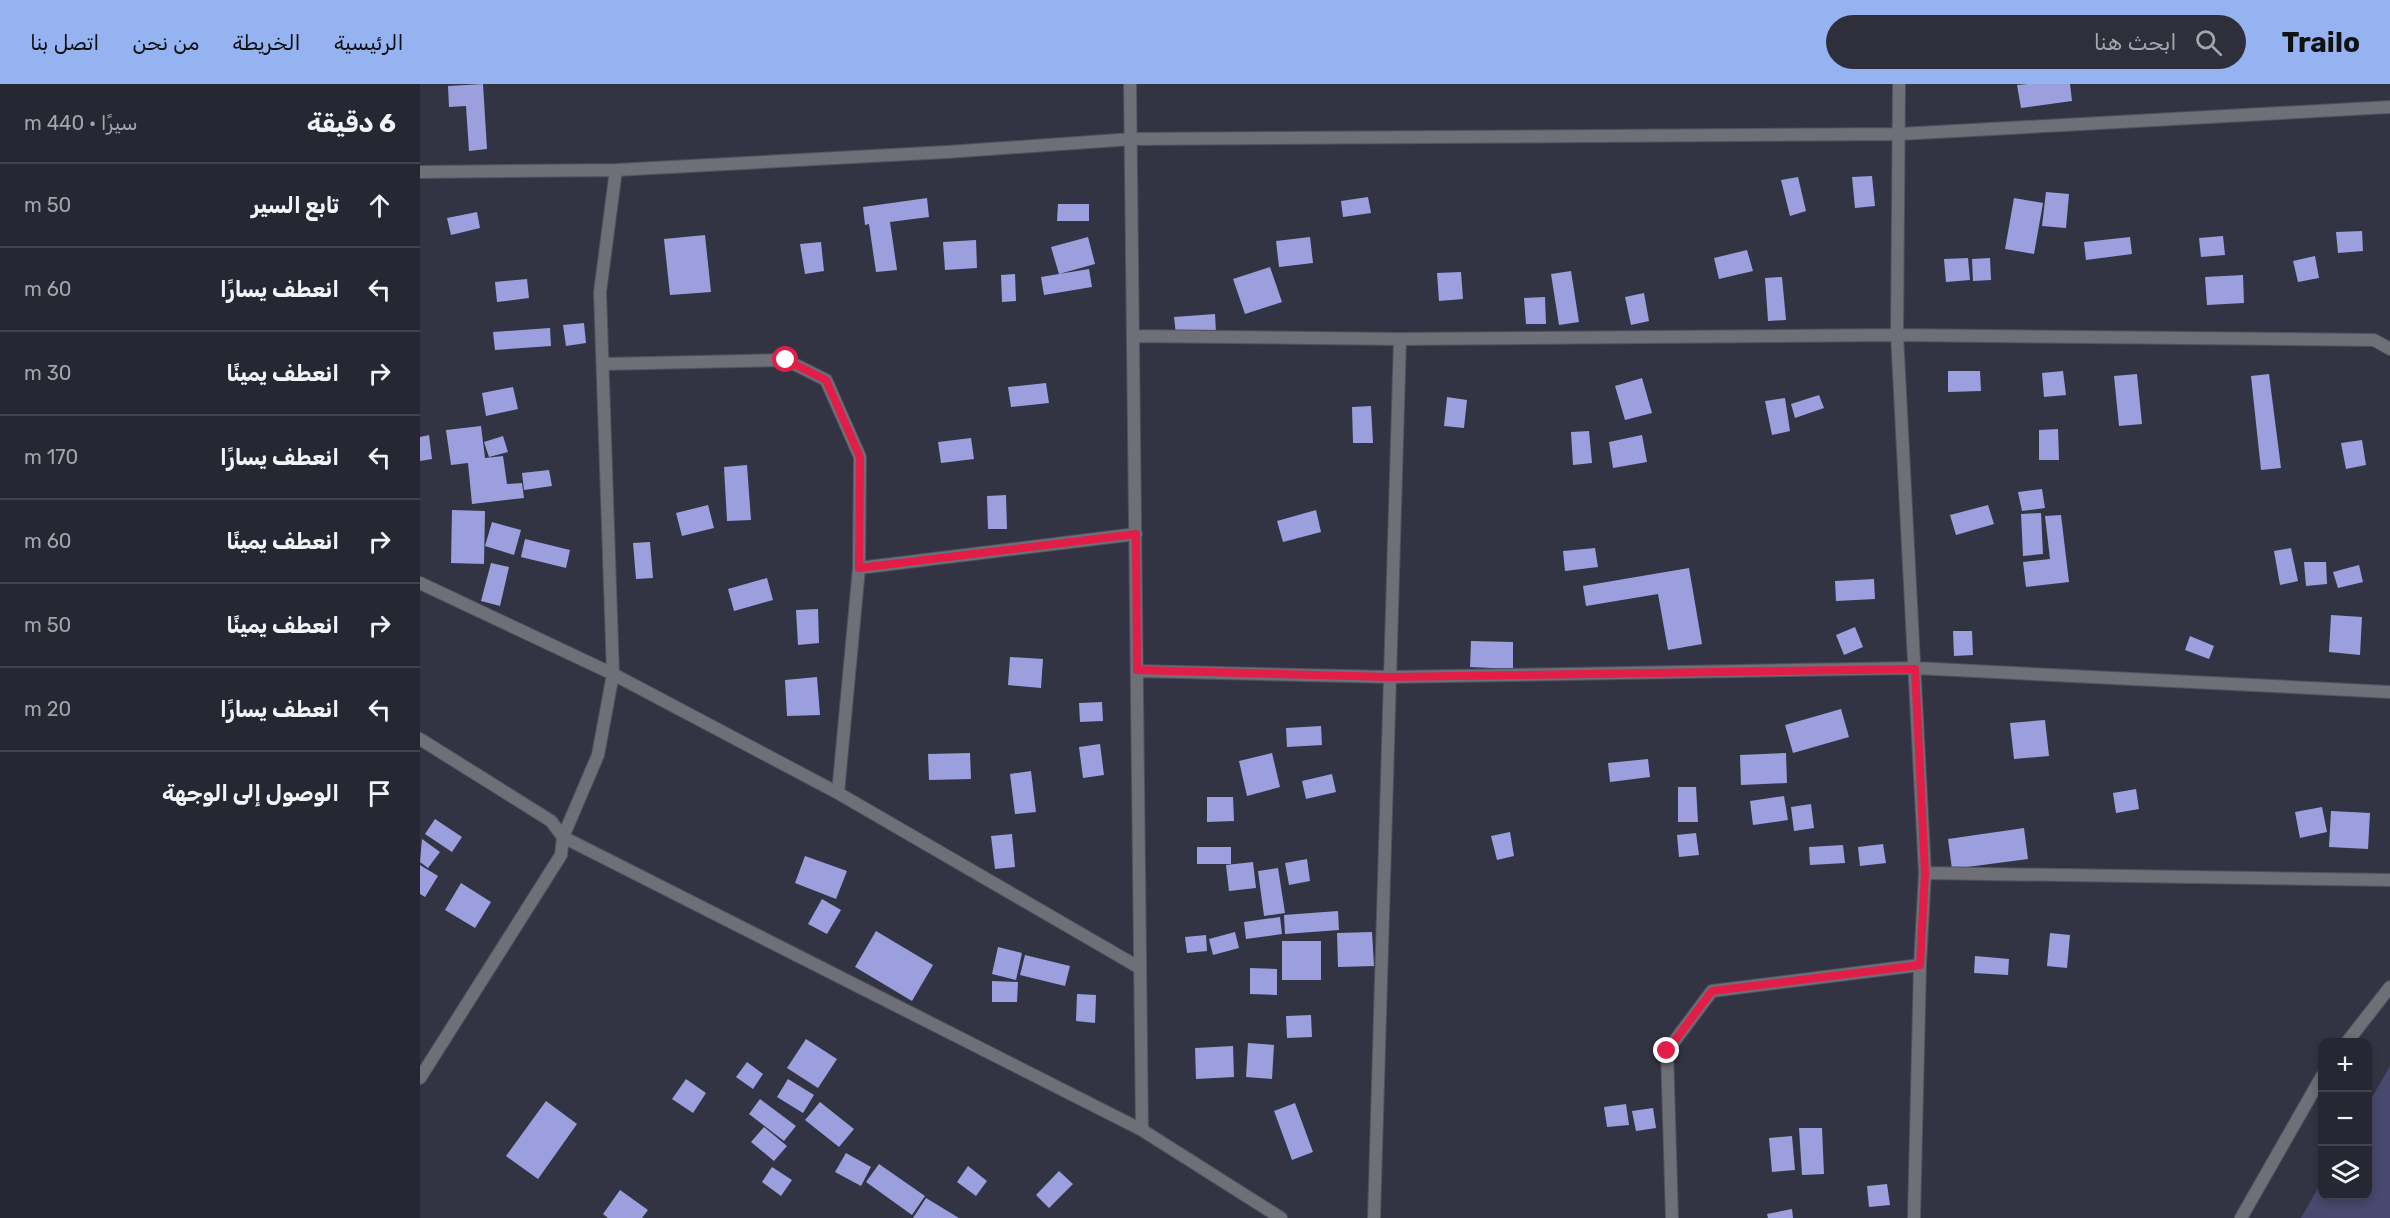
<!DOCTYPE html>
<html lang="ar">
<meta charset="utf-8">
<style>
:root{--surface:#262732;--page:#2e2f3a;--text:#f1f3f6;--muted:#a4a5ac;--line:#42444d;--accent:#95b2f1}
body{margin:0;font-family:Rubik,"Noto Naskh Arabic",sans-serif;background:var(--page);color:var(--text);direction:rtl}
.controls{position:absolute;right:18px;bottom:18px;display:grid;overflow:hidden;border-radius:12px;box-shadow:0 3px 9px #0003}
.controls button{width:54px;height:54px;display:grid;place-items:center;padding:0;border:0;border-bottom:2px solid var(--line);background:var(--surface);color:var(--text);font:30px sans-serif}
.stop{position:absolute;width:18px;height:18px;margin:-14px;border:4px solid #e11d48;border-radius:50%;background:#fff}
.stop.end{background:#e11d48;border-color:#fff;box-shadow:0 2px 6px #0008}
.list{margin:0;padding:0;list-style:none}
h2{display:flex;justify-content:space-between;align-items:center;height:78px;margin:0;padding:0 24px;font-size:26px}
h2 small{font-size:20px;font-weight:400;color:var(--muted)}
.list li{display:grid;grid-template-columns:39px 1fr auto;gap:18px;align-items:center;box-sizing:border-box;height:84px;padding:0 24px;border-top:2px solid var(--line)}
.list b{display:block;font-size:22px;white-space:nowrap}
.list em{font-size:20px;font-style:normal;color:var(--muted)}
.icon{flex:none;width:33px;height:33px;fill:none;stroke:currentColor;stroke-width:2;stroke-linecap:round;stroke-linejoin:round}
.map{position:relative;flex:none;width:1970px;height:1134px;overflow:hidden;direction:ltr}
header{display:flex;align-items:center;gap:36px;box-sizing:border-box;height:84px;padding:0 30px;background:var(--accent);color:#111}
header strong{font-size:28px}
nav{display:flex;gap:33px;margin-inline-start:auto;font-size:21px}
.search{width:420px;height:54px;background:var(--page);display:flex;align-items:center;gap:15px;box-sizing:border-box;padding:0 21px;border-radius:33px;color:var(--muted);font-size:22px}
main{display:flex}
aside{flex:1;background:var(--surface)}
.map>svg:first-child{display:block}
</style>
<header>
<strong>Trailo</strong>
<div class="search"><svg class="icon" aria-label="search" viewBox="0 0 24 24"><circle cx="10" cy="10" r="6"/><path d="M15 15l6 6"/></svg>ابحث هنا</div>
<nav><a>الرئيسية</a><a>الخريطة</a><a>من نحن</a><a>اتصل بنا</a></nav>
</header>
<main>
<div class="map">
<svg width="1970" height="1134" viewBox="0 0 1970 1134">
<rect width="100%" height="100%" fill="#333443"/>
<path fill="#47496e" d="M 1970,982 L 1970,1134 L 1881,1134 L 1902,1097 L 1902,1112 L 1948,1112 L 1948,1020 Z"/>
<path fill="#9b9fde" d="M 63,0 L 67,65 L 49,67 L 46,22 L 29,23 L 28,2 Z
M 1608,0 L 1650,0 L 1652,17 L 1601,24 L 1597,1 Z
M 1452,92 L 1455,122 L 1435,124 L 1432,93 Z
M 1378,93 L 1386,127 L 1370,132 L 1361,96 Z
M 1626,108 L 1649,110 L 1646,144 L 1622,142 Z
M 948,113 L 951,129 L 923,133 L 921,117 Z
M 507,114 L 509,133 L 470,138 L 477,186 L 456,188 L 449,140 L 445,141 L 443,123 Z
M 1594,114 L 1623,119 L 1614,170 L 1585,165 Z
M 638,120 L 669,120 L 669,137 L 637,137 Z
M 57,128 L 60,144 L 31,151 L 27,134 Z
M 1942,147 L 1943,167 L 1918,169 L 1916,148 Z
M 285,151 L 291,208 L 250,211 L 244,155 Z
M 1803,152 L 1805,171 L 1781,173 L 1779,154 Z
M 668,153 L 675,180 L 639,190 L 631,163 Z
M 890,153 L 893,179 L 859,183 L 856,157 Z
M 1710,153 L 1712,170 L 1666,176 L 1664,158 Z
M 556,156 L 557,184 L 525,186 L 523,158 Z
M 401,158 L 404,187 L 385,190 L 380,160 Z
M 1327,166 L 1333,187 L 1299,195 L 1294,174 Z
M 1895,172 L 1899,194 L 1878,198 L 1873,177 Z
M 1548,174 L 1550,196 L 1526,198 L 1524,175 Z
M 1570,174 L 1571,196 L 1553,197 L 1552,175 Z
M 850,183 L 862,218 L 825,230 L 813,195 Z
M 669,185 L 672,203 L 624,211 L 621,193 Z
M 1151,187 L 1159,238 L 1139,241 L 1131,190 Z
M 1041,188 L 1043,215 L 1019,217 L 1017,189 Z
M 595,190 L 596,217 L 582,218 L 581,191 Z
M 1823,191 L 1824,219 L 1787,221 L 1785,193 Z
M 1362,193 L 1366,236 L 1348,237 L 1345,194 Z
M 107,195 L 109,214 L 77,218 L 75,198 Z
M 1224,209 L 1229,237 L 1211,241 L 1205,213 Z
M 1125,213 L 1126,240 L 1106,240 L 1104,214 Z
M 795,230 L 796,249 L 756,251 L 754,233 Z
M 164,239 L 166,259 L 146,262 L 143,241 Z
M 130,244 L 131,262 L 75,266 L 73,248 Z
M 1528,287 L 1560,287 L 1561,307 L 1528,308 Z
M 1643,287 L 1646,311 L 1624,313 L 1622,289 Z
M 1717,290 L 1722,340 L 1699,342 L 1694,292 Z
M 1849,290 L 1861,384 L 1841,386 L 1831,292 Z
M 1222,294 L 1232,329 L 1205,336 L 1195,302 Z
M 626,299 L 629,319 L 591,323 L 588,303 Z
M 93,303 L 98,325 L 66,332 L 62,309 Z
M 1399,311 L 1404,324 L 1375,334 L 1371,320 Z
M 1027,313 L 1047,316 L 1044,344 L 1024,342 Z
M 1365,314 L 1370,347 L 1352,351 L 1345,317 Z
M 951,322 L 953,359 L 933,359 L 932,323 Z
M 61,342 L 65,374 L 83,372 L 87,400 L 102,399 L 104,414 L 52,420 L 48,379 L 31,381 L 26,346 Z
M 1638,345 L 1639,376 L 1619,376 L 1619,346 Z
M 1169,347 L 1172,379 L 1153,381 L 1151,348 Z
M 9,351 L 12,375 L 0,377 L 0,353 Z
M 1222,351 L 1227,378 L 1193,384 L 1189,358 Z
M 83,352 L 88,368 L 69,373 L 64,358 Z
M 551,354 L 554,375 L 521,379 L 518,358 Z
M 1942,356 L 1946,381 L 1926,385 L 1921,359 Z
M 327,381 L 331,436 L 307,437 L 304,383 Z
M 129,386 L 132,402 L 104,406 L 102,389 Z
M 1622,405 L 1625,424 L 1602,427 L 1598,408 Z
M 586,411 L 587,445 L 568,445 L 567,412 Z
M 288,421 L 294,444 L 262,452 L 256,429 Z
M 1568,421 L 1574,440 L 1536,451 L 1530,431 Z
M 32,426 L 65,427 L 64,480 L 31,479 Z
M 896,426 L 901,448 L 863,458 L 857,437 Z
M 1621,429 L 1623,470 L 1603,472 L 1601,430 Z
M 1641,431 L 1649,498 L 1606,503 L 1603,478 L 1630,475 L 1625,432 Z
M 72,438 L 101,446 L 94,471 L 65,462 Z
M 105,455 L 150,466 L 146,484 L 101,473 Z
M 230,458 L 233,494 L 216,495 L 213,459 Z
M 1175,464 L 1178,483 L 1145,487 L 1143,467 Z
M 1871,464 L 1878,497 L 1860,501 L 1854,467 Z
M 1884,478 L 1906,478 L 1907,500 L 1886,502 Z
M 71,479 L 89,483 L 80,522 L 61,517 Z
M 1939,481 L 1943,498 L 1918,504 L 1913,488 Z
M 1269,484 L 1282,560 L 1248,566 L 1238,510 L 1166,522 L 1163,502 Z
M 347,494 L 353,516 L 314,527 L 308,505 Z
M 1454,495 L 1455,515 L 1416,517 L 1415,497 Z
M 398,525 L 399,559 L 378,561 L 376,526 Z
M 1911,531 L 1942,533 L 1940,571 L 1909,568 Z
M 1435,543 L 1443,563 L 1424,571 L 1416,551 Z
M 1533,547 L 1552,547 L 1553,571 L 1534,572 Z
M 1770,552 L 1794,562 L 1789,575 L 1765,566 Z
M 1051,557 L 1093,558 L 1093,585 L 1050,583 Z
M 590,573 L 623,575 L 621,604 L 588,601 Z
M 397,593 L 400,631 L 367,632 L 365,596 Z
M 682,618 L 683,637 L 660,638 L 659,619 Z
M 1421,625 L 1429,653 L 1373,669 L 1365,641 Z
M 1625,636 L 1629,672 L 1594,675 L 1590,639 Z
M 901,642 L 902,661 L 867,663 L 866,644 Z
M 680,660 L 684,691 L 663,694 L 659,663 Z
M 550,669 L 551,695 L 509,696 L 508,670 Z
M 852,669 L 860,703 L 827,712 L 819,677 Z
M 1366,669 L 1367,699 L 1321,701 L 1320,671 Z
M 1228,675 L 1230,693 L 1190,698 L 1188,679 Z
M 611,687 L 616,728 L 595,730 L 590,690 Z
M 912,690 L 916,708 L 886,715 L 882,697 Z
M 1258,703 L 1276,703 L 1278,738 L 1258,738 Z
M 1716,705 L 1719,725 L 1696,729 L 1693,709 Z
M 1364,712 L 1368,736 L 1333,741 L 1330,717 Z
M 787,713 L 813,713 L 814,737 L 787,738 Z
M 1391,720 L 1394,744 L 1374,747 L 1371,723 Z
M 1902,723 L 1907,748 L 1880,754 L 1875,728 Z
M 1911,727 L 1950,729 L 1948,765 L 1909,763 Z
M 15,735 L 42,753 L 32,768 L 5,750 Z
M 1604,744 L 1608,775 L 1532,785 L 1528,755 Z
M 1090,748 L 1094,772 L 1077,776 L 1071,752 Z
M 1276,749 L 1279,771 L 1259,773 L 1257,751 Z
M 592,750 L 595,783 L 575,785 L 571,752 Z
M 2,755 L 20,768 L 8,784 L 0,778 Z
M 1463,760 L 1466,779 L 1440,782 L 1438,763 Z
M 1423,761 L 1425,779 L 1390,781 L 1389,763 Z
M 777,763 L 811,763 L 811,780 L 777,780 Z
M 385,772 L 427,787 L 416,815 L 375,799 Z
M 887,775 L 890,797 L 869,801 L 865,779 Z
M 833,778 L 836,804 L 809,807 L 806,781 Z
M 0,781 L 18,792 L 5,813 L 0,810 Z
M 858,784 L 865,829 L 844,832 L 838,787 Z
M 41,799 L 71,818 L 55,844 L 25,826 Z
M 402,815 L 421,826 L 407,850 L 388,840 Z
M 918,827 L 919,846 L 865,850 L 864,831 Z
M 860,833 L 862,850 L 826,855 L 824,838 Z
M 456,847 L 513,881 L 492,917 L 435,883 Z
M 815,848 L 819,864 L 793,871 L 789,855 Z
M 952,848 L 954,882 L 918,883 L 917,849 Z
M 1630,849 L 1650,851 L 1647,884 L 1627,882 Z
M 786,851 L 787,867 L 767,869 L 765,853 Z
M 862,857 L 901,857 L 901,896 L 862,896 Z
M 578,863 L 602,869 L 596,896 L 572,890 Z
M 605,871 L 650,882 L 645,902 L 600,891 Z
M 1555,872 L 1589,875 L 1588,891 L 1554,889 Z
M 830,884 L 857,885 L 857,911 L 830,910 Z
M 572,897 L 598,898 L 597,918 L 572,918 Z
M 657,910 L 676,911 L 675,939 L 656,937 Z
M 891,931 L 892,953 L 867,954 L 866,932 Z
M 386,955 L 417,975 L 398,1004 L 367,984 Z
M 828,959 L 854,961 L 852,995 L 826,993 Z
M 813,962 L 814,993 L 776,995 L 775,964 Z
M 327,978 L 343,990 L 333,1005 L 316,993 Z
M 266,995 L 286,1009 L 273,1029 L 252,1015 Z
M 368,995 L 394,1011 L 383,1029 L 357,1013 Z
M 340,1015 L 376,1042 L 364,1057 L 329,1030 Z
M 126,1017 L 157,1040 L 118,1095 L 86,1072 Z
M 400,1018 L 434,1045 L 419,1063 L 385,1036 Z
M 875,1019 L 893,1068 L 872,1076 L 854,1027 Z
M 1206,1020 L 1209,1041 L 1187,1043 L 1184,1023 Z
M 1233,1024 L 1236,1044 L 1216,1047 L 1212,1027 Z
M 344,1043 L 367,1062 L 354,1077 L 331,1058 Z
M 1379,1044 L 1402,1044 L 1404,1090 L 1382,1091 Z
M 1372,1052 L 1375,1086 L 1352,1088 L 1349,1054 Z
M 426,1069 L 451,1083 L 441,1102 L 415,1088 Z
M 459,1080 L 505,1112 L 492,1131 L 446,1098 Z
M 548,1082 L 567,1097 L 556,1112 L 537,1098 Z
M 352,1083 L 372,1096 L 361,1112 L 342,1098 Z
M 639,1087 L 653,1100 L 629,1124 L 616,1111 Z
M 1467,1100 L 1470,1121 L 1449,1123 L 1447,1102 Z
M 200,1106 L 228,1126 L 222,1134 L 188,1134 L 183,1130 Z
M 506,1114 L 539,1134 L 493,1134 Z
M 1372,1125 L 1373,1134 L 1348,1134 L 1347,1130 Z"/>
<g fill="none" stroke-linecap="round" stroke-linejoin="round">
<g stroke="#50515f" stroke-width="14">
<path id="minor" d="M 710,0 L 722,1046
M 1479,0 L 1477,251 L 1505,789 L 1500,881 L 1494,1134
M 0,88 L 196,86 L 527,68 L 712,55 L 1480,50 L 1970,23
M 714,252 L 980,255 L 1477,251 L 1954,256 L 1970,265
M 183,280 L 366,276 L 406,296 L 440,373 L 439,484 L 418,709
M 439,484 L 716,450
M 0,499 L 193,590 L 418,709 L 720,884
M 717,587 L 970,593 L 1495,584 L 1970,608
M 0,655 L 131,737 L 143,753 L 722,1046 L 861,1134
M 1505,789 L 1970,796
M 1927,958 L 1970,903
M 0,994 L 141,771 L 143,753 L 178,671 L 193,590 L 180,208 L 196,86
M 954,1134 L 980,255
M 1252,1134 L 1247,967 L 1292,907 L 1500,881
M 1821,1134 L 1902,992"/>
</g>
<use href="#minor" stroke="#6e6f77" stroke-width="12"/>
</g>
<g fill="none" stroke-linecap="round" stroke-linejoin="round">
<path stroke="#e11d48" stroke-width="8" d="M 366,276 L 406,296 L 440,373 L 439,484 L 716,450 L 717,586 L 970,593 L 1495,585 L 1505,789 L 1500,881 L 1292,907 L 1247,967"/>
</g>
</svg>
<div class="controls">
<button>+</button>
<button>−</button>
<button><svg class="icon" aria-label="layers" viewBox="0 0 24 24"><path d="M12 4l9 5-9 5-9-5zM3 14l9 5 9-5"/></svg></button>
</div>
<div class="stop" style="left:366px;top:276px"></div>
<div class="stop end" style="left:1247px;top:967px"></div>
</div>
<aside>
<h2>6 دقيقة<small>سيرًا · 440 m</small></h2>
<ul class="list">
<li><svg class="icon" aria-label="ahead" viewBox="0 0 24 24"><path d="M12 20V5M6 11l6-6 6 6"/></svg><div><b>تابع السير</b></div><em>50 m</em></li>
<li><svg class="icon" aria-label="left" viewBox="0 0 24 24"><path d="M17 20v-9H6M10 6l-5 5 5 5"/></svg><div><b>انعطف يسارًا</b></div><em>60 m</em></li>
<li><svg class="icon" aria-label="right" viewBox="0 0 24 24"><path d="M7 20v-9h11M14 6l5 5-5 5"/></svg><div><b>انعطف يمينًا</b></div><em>30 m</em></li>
<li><svg class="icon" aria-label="left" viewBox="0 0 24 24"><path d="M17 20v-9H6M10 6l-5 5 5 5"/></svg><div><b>انعطف يسارًا</b></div><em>170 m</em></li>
<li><svg class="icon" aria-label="right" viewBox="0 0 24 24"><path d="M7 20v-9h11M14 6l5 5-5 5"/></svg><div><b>انعطف يمينًا</b></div><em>60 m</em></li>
<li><svg class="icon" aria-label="right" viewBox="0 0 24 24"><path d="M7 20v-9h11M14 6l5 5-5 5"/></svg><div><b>انعطف يمينًا</b></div><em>50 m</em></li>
<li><svg class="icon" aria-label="left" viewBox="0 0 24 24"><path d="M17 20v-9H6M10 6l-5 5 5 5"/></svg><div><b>انعطف يسارًا</b></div><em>20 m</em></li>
<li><svg class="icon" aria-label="arrive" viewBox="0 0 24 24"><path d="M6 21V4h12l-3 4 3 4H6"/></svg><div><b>الوصول إلى الوجهة</b></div></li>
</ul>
</aside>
</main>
